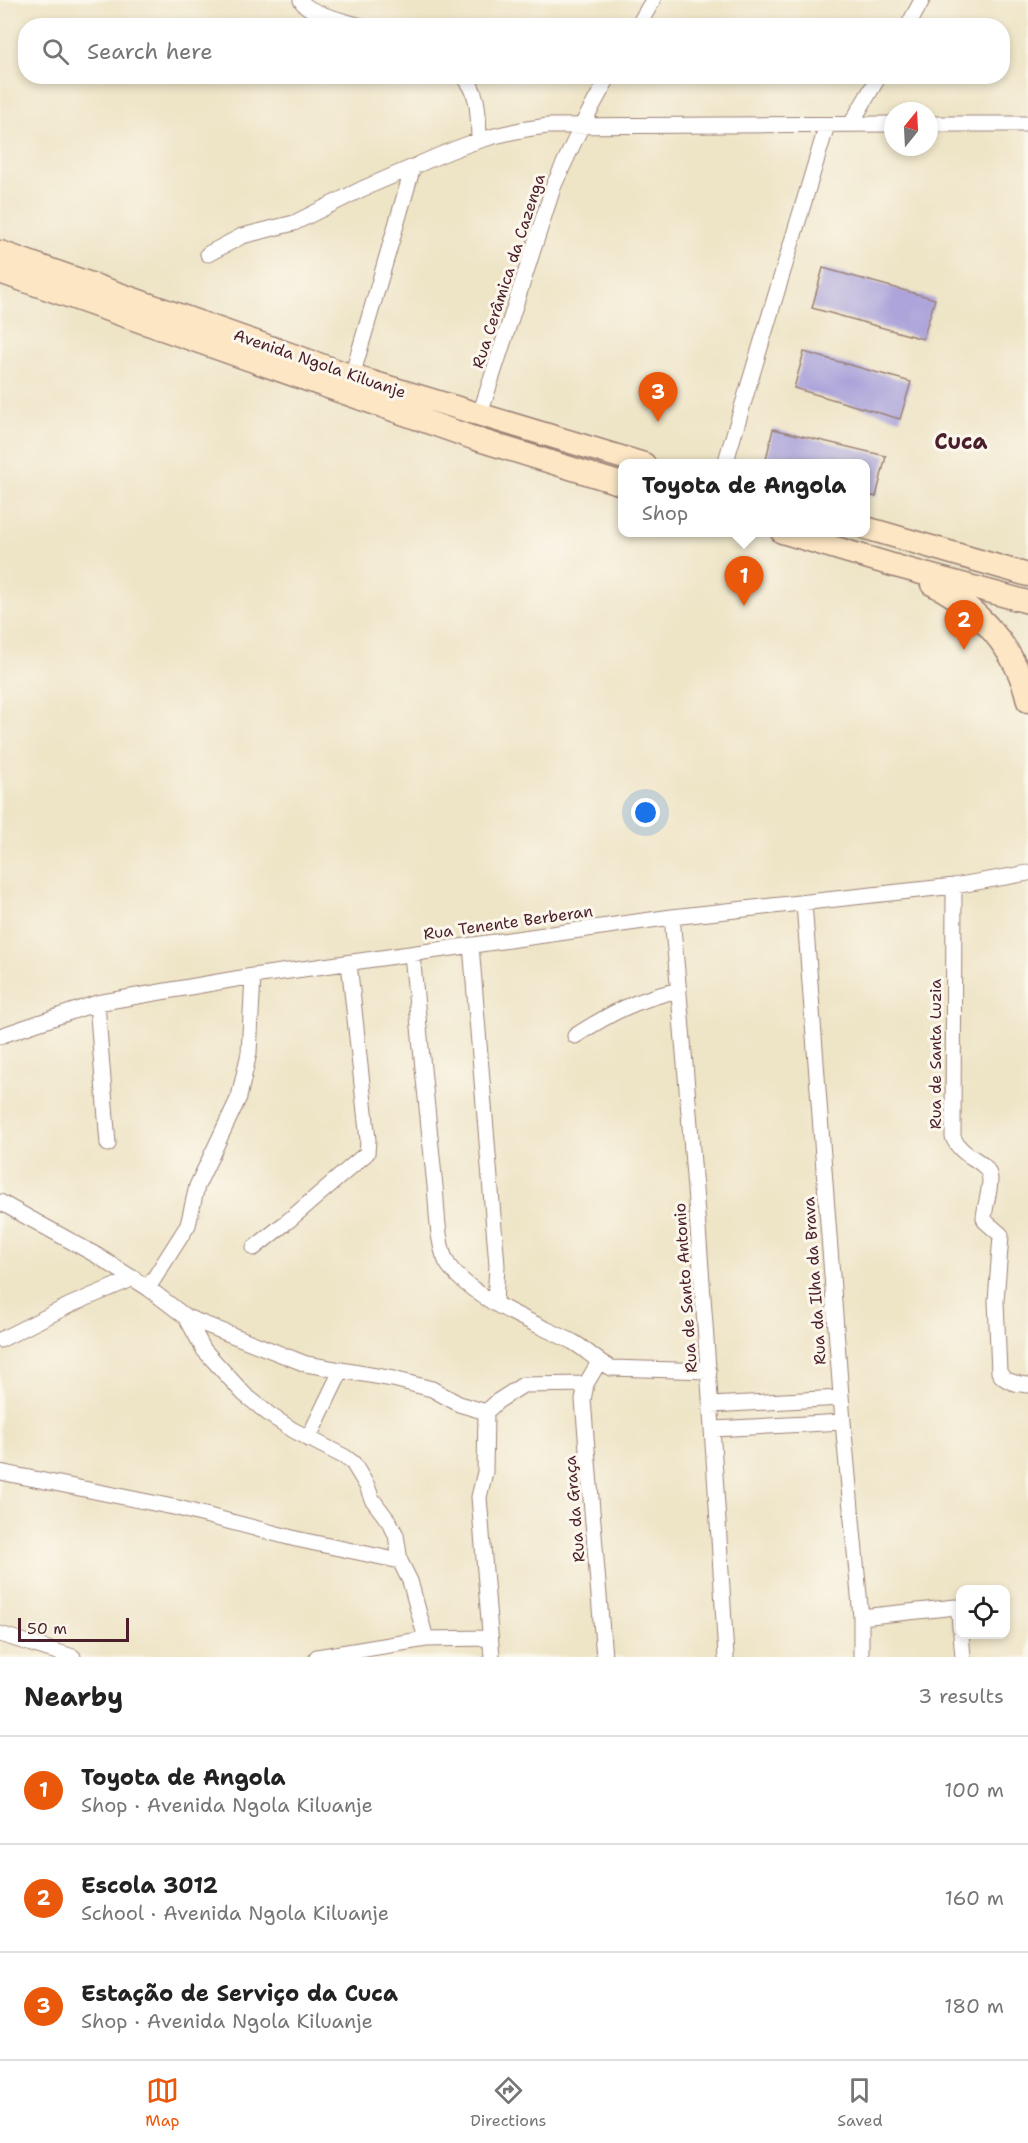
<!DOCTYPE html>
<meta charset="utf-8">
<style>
:root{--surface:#fff;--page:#f2f2f2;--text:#222;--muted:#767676;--line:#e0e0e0;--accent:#ea580c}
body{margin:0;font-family:"Shantell Sans",sans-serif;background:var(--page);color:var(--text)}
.controls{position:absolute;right:18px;bottom:18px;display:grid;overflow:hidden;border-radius:12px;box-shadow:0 3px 9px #0003}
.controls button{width:54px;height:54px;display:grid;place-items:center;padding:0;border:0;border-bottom:2px solid var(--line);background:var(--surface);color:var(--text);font:30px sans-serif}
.compass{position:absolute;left:884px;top:102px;width:54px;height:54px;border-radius:50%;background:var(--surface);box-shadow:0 3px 9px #0003;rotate:18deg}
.scale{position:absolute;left:18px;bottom:15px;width:111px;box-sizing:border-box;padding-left:6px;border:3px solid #4a1f2b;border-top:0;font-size:16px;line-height:21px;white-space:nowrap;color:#4a1f2b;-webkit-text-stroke:4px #fbf7ec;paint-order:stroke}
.you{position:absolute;left:646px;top:813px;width:21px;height:21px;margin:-15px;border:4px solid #fff;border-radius:50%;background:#1a73e8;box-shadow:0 0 0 9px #1a73e833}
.badge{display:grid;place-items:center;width:39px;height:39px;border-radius:50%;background:var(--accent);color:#fff;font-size:20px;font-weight:700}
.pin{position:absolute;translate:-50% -50px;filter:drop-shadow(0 2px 3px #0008)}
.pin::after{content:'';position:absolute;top:32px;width:21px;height:18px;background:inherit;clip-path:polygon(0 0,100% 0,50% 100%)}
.popup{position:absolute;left:618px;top:459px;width:252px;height:78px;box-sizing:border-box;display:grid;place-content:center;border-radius:12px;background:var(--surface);filter:drop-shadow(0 2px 4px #0005);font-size:20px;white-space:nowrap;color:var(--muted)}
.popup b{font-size:22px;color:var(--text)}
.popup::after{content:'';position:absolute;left:50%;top:100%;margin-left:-12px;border:12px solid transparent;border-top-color:var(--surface)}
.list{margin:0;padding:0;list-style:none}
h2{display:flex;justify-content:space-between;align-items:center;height:78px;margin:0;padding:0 24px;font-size:26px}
h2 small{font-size:20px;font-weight:400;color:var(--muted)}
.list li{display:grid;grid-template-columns:39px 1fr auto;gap:18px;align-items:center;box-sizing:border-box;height:108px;padding:0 24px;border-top:2px solid var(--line)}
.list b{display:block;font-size:22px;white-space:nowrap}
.list p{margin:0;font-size:20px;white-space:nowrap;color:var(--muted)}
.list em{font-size:20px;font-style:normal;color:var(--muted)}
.icon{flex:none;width:33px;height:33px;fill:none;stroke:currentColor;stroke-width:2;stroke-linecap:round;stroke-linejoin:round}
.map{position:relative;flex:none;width:1028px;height:1657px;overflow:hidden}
.search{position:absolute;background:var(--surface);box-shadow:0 3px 9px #0003;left:18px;right:18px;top:18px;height:66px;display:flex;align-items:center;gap:15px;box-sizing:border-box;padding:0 21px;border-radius:24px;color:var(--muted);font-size:22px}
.sheet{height:402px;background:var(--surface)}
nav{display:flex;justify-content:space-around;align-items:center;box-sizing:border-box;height:84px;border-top:2px solid var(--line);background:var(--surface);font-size:16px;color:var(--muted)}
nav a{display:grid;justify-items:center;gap:3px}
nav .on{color:var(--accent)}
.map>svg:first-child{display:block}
</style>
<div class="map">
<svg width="1028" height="1657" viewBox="0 0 1028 1657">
<rect width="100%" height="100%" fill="#fbf7ec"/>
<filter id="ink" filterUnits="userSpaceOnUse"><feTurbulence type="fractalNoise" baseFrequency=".0167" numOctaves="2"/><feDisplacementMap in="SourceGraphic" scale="12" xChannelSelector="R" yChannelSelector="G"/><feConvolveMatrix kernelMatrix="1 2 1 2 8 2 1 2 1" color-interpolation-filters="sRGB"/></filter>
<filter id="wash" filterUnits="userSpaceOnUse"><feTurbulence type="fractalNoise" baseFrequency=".008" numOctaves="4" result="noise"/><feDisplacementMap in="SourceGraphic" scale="24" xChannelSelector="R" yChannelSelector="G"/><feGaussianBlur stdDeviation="1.35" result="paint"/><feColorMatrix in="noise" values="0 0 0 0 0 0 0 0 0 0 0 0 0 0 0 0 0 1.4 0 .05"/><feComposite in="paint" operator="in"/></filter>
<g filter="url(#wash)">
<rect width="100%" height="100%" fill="#eee4c6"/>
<g id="blocks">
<path fill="#aca4da" d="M 823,268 L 935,299 L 923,339 L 812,308 Z
M 804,352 L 911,382 L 900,419 L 794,388 Z
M 773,429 L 886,456 L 876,497 L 866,494 L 866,464 L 765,464 Z"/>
</g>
</g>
<g filter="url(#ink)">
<use href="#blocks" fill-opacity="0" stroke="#9c8278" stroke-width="1.5"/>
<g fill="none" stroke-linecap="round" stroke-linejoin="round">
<g stroke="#9c8278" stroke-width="17">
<path id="street" d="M 301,0 C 307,14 346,21 361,26
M 638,26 L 653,0
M 908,26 L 922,0
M 463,76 C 480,92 478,117 479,139
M 851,124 L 879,76
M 929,124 L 1028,124
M 208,254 L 242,236 L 294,223 L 362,189 L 413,167
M 352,376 L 413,167 C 461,145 496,132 548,126 L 893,124
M 480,414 L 554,185 L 582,125 L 609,76
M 725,464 L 827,125
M 954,886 L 953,1137 C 962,1160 988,1158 990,1179 C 990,1192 985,1205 984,1218 L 985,1221 L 1001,1235 L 996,1301 L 999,1372 C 1004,1382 1017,1384 1028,1385
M 804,903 L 843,1422 L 861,1617 L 861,1657
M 672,917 C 695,1164 712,1410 726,1657
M 471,945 L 497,1265 L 495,1303
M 412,954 C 419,1031 427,1109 435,1186 C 437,1207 437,1250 449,1266 C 474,1300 535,1323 573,1342 C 587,1350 596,1361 611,1368 L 709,1371
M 97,1003 L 108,1144
M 0,1036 L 97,1003 L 253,976 L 672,917 L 954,886 L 1028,873
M 575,1036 C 612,1012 636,1000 679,990
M 0,1202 L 96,1255 L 148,1288 L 186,1317 L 204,1350 L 244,1394 L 270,1415 L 293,1430 L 345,1457 L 353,1463 L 367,1486 L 372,1499 L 390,1523 L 396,1535 L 400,1561 L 410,1581 L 426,1639
M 254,1248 L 288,1221 L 367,1153 L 368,1140 L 349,963
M 148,1288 L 188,1225 L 197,1186 L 239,1097 L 249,1053 L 253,976
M 186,1317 L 306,1364 L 393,1379 L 432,1389 L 459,1404 L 486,1412
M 0,1340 L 70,1305 L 134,1278
M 599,1362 L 586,1384 L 583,1400 L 604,1657
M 711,1405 L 841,1398
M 714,1429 L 843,1422
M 308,1439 L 341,1371
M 0,1472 L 178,1508 L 296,1539 L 400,1561
M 861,1617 L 956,1607 L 959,1610 L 960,1628
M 0,1634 L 73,1657
M 961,1634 L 963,1657
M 317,1657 L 426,1639 L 490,1638
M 492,1657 L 479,1497 L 485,1472 L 486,1412 L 498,1401 L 523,1385 L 586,1384"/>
</g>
<g stroke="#9c8278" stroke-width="25">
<path id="secondary" d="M 0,252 L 352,376 L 644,464
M 0,272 L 476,439 L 622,484
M 866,528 L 1028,575
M 782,532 L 899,567 L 1028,602
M 932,584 C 978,607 1017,650 1028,701"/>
</g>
<use href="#street" stroke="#fff" stroke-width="15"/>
<use href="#secondary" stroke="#fce6c4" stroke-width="22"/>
</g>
</g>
<g text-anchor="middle" stroke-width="6" stroke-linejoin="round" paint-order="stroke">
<g font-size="16" fill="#4a1f2b" stroke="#fbf7ec">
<text transform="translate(508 271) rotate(-72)" y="6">Rua Cerâmica da Cazenga</text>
<text transform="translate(320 363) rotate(19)" y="6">Avenida Ngola Kiluanje</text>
<text transform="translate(508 922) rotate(-8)" y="6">Rua Tenente Berberan</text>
<text transform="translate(935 1054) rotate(-90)" y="6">Rua de Santa Luzia</text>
<text transform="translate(814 1281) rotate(-94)" y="6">Rua da Ilha da Brava</text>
<text transform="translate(685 1288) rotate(-94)" y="6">Rua de Santo Antonio</text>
<text transform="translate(574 1509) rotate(-95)" y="6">Rua da Graça</text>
</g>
<g font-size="22" font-weight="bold" fill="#4a1f2b" stroke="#fbf7ec">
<text x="961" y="449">Cuca</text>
</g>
</g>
</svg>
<div class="controls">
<button><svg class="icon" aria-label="locate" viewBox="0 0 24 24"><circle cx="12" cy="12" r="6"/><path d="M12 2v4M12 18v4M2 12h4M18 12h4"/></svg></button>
</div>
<svg class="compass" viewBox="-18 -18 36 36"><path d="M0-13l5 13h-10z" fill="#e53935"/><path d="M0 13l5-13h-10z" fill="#767676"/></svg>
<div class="scale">50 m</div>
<div class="you"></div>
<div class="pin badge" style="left:744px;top:606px">1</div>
<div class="popup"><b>Toyota de Angola</b>Shop</div>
<div class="pin badge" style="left:964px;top:650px">2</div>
<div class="pin badge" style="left:658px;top:422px">3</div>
<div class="search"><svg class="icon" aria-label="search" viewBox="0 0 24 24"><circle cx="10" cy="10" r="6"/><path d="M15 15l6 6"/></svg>Search here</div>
</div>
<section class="sheet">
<h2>Nearby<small>3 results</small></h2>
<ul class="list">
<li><span class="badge">1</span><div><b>Toyota de Angola</b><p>Shop · Avenida Ngola Kiluanje</p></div><em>100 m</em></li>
<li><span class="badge">2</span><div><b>Escola 3012</b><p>School · Avenida Ngola Kiluanje</p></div><em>160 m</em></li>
<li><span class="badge">3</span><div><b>Estação de Serviço da Cuca</b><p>Shop · Avenida Ngola Kiluanje</p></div><em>180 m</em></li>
</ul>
</section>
<nav>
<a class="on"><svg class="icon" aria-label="map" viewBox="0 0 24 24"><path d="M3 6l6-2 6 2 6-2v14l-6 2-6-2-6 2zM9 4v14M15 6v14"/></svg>Map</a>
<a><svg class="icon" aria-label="directions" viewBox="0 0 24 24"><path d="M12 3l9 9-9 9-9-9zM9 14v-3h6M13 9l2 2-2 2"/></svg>Directions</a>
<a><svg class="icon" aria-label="saved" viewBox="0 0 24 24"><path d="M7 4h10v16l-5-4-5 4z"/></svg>Saved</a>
</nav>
